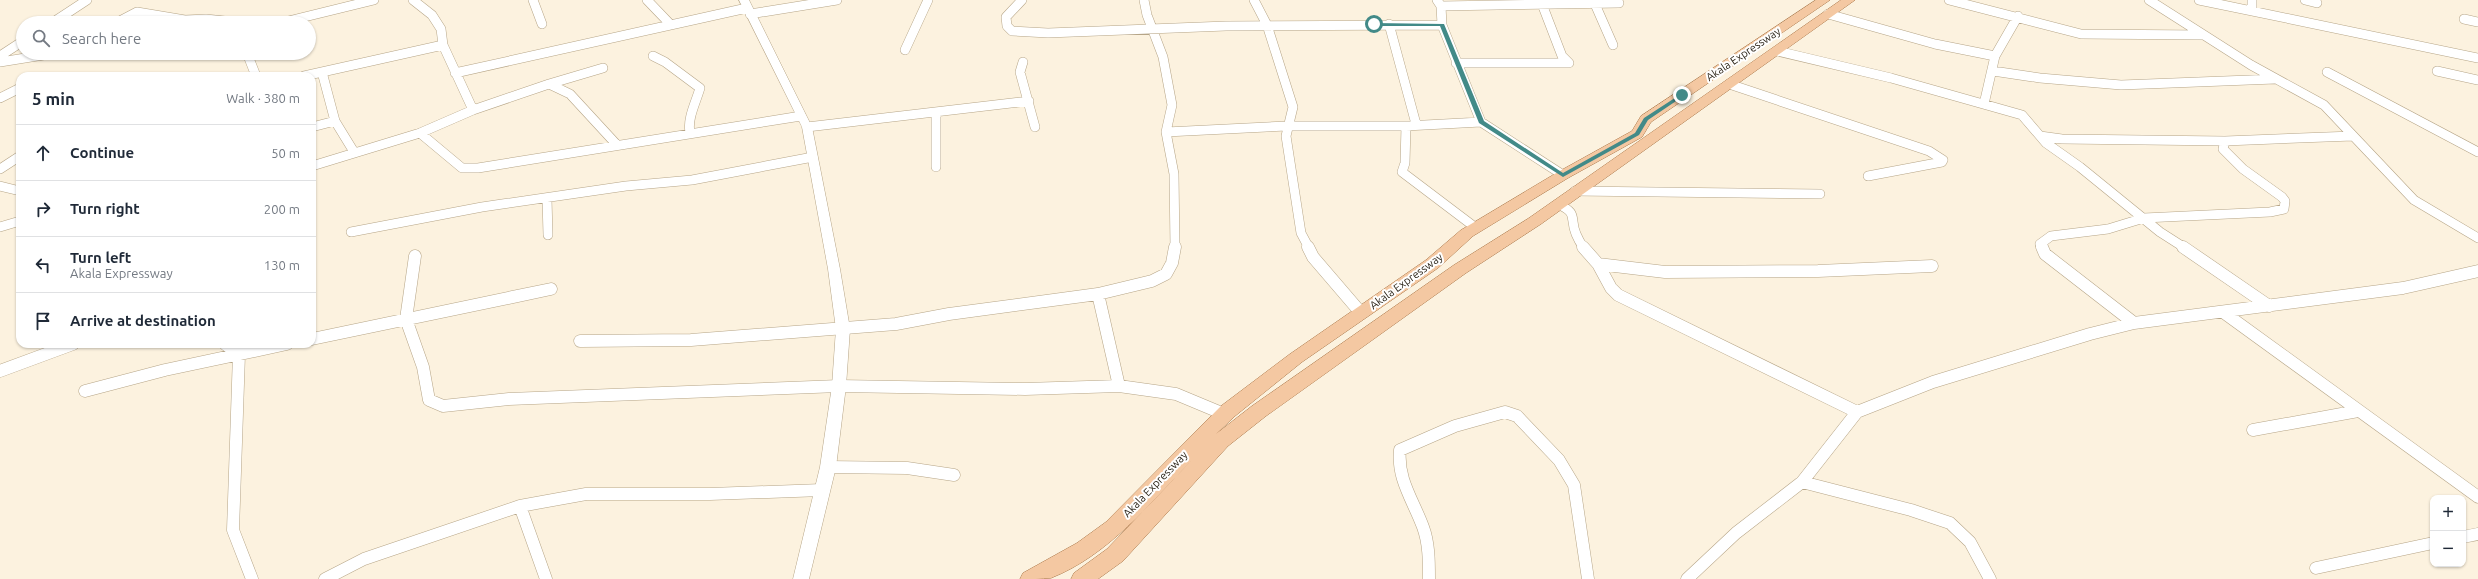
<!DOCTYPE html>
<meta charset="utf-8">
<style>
:root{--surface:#fff;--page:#f6f6f7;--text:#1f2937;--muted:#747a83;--line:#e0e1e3}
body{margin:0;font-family:Ubuntu,sans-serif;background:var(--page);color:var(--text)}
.controls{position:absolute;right:12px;bottom:12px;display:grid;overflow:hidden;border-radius:8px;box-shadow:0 1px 3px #0004}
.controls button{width:36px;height:36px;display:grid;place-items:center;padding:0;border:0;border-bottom:1px solid var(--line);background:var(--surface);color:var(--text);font:20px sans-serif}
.stop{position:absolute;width:12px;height:12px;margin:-9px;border:3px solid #428a88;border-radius:50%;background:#fff}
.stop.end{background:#428a88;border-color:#fff;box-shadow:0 1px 4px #0008}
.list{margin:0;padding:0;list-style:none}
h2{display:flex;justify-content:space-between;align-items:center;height:52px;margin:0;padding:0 16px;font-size:17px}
h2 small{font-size:13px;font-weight:400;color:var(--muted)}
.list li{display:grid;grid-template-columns:26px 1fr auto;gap:12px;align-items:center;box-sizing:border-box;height:56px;padding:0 16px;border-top:1px solid var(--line)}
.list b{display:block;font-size:15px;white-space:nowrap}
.list p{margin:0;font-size:13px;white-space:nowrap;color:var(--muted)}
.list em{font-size:13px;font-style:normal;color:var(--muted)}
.icon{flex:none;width:22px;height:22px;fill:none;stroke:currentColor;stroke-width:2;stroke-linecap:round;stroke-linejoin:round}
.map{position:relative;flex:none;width:2478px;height:579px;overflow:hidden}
.search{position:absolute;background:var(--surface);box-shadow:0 1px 3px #0004;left:16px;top:16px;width:300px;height:44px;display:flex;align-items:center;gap:10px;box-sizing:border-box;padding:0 14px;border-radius:22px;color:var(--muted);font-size:15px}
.panel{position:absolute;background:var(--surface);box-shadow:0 1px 3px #0004;left:16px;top:72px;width:300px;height:276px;border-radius:12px}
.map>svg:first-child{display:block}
</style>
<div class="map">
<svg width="2478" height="579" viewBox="0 0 2478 579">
<rect width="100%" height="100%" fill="#fcf2df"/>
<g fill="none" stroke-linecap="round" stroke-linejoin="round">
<g stroke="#b6a587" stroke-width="10">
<path id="minor-far1" d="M 413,0 L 432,15 L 441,29 L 443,45 L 473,110
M 533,0 L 542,24
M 647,0 L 671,25
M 1022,0 L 1006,17 L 1007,26 L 1012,31 L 1048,33 L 1226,26 L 1442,25
M 1144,0 L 1147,15 L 1163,57 L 1172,105 L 1166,132 L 1174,174 L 1175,248
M 1254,0 L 1267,25 L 1293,107 L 1286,136 L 1301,233 L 1309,248
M 1949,0 L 2081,34 L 2202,35
M 2149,0 L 2251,65 L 2324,105 L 2414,200 L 2478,238
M 2199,0 L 2478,58
M 2252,0 L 2252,10
M 2305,0 L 2317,3
M 1595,4 L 1613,45
M 1441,6 L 1619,3
M 750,14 L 837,0
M 1828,14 L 1935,44 L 1995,56
M 2464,19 L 2478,22
M 52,23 L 87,0
M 116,23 L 137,12 L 185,20 L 206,19 L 243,23
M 280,23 L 374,0
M 1389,24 L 1416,124
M 905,50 L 928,0
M 1777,51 L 1891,78 L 2022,115 L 2046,143 L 2080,167 L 2160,232 L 2185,248
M 247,53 L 256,76
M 0,56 L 23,41
M 653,56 L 665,62 L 700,88 C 696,102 687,119 690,132
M 0,62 L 56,53
M 1023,62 L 1020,72 L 1035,127
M 1456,63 L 1569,63 L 1562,56 L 1542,4
M 1993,71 L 2040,78 L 2121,85 L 2275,79
M 2437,71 L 2478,80
M 322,72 L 335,121 L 354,152
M 2327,72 L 2478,152
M 455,73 L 747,8
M 304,76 L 443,45
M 549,84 L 603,68
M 1729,84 L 1929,151 L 1943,160 L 1942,162 L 1868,176
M 0,98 L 20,88
M 1984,104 L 1995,56 L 2018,16
M 936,112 L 936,167
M 1481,122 L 1563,175
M 1406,126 L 1405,163 L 1402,172 L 1476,228
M 312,127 L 335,121
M 807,127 L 1029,101
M 1166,132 L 1287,126 L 1406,126 L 1481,122 L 1442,25 L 1441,6 L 1437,0
M 420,133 L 462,168 L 478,168 L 801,116
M 2040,136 L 2062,139 L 2225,141 L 2353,136
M 312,166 L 420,133 L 473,110 L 549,84 L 570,94 L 617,145
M 0,169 L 20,156
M 0,186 L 20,191
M 1575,191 L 1820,194
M 547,199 L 548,235
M 1558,204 C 1579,214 1569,217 1576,234 C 1578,239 1581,244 1584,248
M 0,227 L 20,221
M 351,232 L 482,207 L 626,186 L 692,180 L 813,157
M 2042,248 L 2040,244 L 2051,236 L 2108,229 L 2144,218 L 2270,212 L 2284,209 L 2285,201 L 2282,197 L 2243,169 L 2223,149 L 2225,141"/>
</g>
<g stroke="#b6a587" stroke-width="13">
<path id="minor" d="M 1308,247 L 1313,257 L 1361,313
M 1583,247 L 1598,264 L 1611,288 L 1618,295 L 1857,412
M 2042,247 L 2045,254 L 2134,323
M 2183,247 L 2269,306
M 415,256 L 406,319 L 423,367 L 429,400 L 443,406 L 509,399 L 839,386 L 1025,389 L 1119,386 L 1098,294
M 1598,264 L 1665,272 L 1818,271 L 1932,266
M 2223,312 L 2478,497
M 312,339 L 551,289
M 580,341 L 691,340 L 896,324 L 949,314 L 1098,294 L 1152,281 L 1166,274 L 1172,263 L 1175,247
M 225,344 L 239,354 L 233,530 L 252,579
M 0,371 L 73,344
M 1119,386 L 1176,394 L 1224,414
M 85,391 L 165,370 L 287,344
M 2253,430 L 2358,411
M 828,467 L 907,468 L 954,475
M 1802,482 L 1911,510 L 1950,523 L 1970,542 L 1990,579
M 520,506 L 586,494 L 710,494 L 822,490
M 2463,537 L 2478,534
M 2316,568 L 2433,543
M 325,579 L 364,559 L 520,506 L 546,579
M 1429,579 C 1429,561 1429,543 1423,527 C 1413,500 1397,479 1400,450 L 1455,426 L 1505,412 L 1517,416 L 1559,460 L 1574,485 L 1588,579
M 1687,579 L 1736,533 L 1802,482 L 1857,412 L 1933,382 L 2090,334 L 2134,323 L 2403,288 L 2478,271"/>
</g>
<g stroke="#b6a587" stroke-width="1">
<path id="tertiary" d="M 739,0 L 749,0 L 812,127 L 840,269 L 850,329 L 846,386 L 836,467 L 809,579 L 793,579 L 820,467 L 832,386 L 836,329 L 828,269 L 802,127 Z"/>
</g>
<g stroke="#a97749" stroke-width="1">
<path id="primary" d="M 1816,0 L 1830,0 L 1651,122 L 1642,137 L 1568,178 L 1473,236 L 1438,268 L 1302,362 L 1235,416 L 1216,434 L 1252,406 L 1454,265 L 1529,218 L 1841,0 L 1855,0 L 1541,224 L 1466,273 L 1266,416 L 1228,446 L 1123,561 L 1098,579 L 1071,579 L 1074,573 L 1107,549 L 1193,459 C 1150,503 1109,555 1051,578 C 1042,579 1029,579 1020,579 L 1023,573 L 1077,543 L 1106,522 L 1221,406 L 1290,354 L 1426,260 L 1461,230 L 1558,172 L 1632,131 L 1641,116 Z"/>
</g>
<use href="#minor-far1" stroke="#fff" stroke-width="9"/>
<use href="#minor" stroke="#fff" stroke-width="12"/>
<use href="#tertiary" fill="#fff" fill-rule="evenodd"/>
<use href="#primary" fill="#f4c8a2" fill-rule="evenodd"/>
</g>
<path fill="#428a88" d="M 1374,23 L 1444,24 L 1484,121 L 1563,173 L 1635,133 L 1644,118 L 1681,94 L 1685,95 L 1648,120 L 1639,135 L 1563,177 L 1479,123 L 1440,26 L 1372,26 Z"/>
<g text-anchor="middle" stroke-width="4" stroke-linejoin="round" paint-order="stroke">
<g font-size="11" fill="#2b2418" stroke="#fff">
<text transform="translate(1743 54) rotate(-34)" y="4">Akala Expressway</text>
<text transform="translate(1406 281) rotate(-36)" y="4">Akala Expressway</text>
<text transform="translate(1155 484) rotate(-46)" y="4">Akala Expressway</text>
</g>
</g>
</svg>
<div class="controls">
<button>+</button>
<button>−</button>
</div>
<div class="stop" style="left:1374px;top:24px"></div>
<div class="stop end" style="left:1682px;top:95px"></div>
<div class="search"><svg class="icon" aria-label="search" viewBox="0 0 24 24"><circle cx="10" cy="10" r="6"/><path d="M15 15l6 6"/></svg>Search here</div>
<section class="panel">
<h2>5 min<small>Walk · 380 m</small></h2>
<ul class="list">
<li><svg class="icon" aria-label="ahead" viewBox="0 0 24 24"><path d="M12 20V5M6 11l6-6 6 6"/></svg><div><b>Continue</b></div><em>50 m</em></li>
<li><svg class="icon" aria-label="right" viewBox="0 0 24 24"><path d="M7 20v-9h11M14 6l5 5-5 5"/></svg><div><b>Turn right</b></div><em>200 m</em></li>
<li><svg class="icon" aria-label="left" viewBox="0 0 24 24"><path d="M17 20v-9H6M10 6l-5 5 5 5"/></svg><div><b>Turn left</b><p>Akala Expressway</p></div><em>130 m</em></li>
<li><svg class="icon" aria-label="arrive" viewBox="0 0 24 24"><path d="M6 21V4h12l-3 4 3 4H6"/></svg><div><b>Arrive at destination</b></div></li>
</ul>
</section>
</div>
